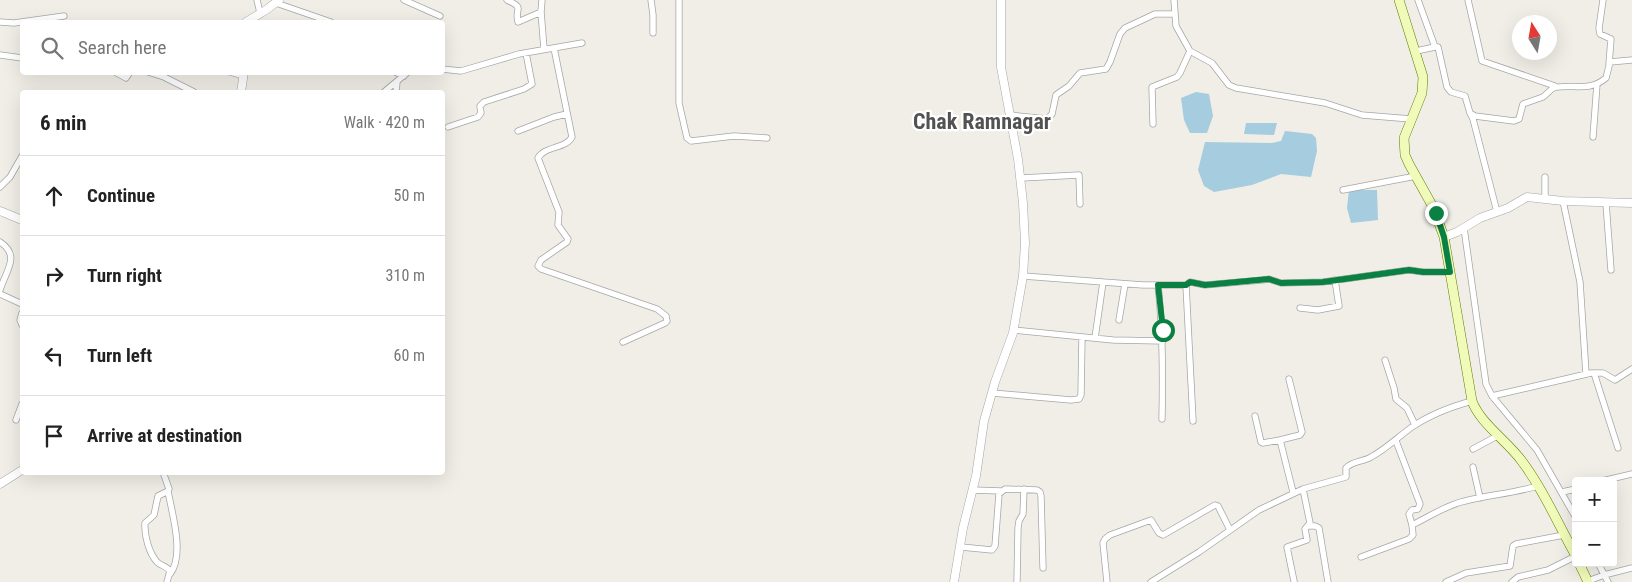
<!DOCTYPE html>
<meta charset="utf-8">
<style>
:root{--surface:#fff;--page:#f6f6f6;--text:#222;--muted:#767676;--line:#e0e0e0}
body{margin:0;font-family:"Roboto Condensed",sans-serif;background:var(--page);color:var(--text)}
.controls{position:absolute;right:15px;bottom:15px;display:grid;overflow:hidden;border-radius:5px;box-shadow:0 5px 20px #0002}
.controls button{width:45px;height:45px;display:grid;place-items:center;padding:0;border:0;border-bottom:1px solid var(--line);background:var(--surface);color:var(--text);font:25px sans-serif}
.compass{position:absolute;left:1512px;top:15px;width:45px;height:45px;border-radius:50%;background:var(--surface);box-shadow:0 5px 20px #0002;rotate:349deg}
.stop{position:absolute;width:15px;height:15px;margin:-11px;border:4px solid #0b8043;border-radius:50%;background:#fff}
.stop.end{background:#0b8043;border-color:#fff;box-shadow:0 1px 5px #0008}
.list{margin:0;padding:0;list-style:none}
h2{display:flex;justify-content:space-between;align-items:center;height:65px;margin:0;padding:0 20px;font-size:21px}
h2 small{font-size:16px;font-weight:400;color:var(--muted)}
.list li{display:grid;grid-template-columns:32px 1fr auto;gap:15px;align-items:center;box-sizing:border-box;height:80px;padding:0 20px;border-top:1px solid var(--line)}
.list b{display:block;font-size:19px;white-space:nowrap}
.list em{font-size:16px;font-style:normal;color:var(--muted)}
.icon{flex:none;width:28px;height:28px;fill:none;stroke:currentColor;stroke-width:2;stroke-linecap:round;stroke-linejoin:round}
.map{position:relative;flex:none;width:1632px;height:582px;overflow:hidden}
.search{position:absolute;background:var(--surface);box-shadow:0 5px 20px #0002;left:20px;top:20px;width:425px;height:55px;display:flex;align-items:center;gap:12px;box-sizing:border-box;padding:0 18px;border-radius:5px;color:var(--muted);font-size:19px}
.panel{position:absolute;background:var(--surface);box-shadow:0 5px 20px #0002;left:20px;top:90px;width:425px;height:385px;border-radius:5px}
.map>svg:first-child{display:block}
</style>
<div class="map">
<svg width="1632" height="582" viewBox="0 0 1632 582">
<rect width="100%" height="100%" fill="#f0eee6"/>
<path fill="#a5ccdf" d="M 1196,92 L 1209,94 L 1213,116 L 1207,133 L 1190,133 L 1184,120 L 1181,98 Z
M 1246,123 L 1277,123 L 1274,135 L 1244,134 Z
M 1285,131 L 1312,134 L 1316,138 L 1317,151 L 1311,177 L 1281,174 L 1252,185 L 1214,192 L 1204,186 L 1198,170 L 1205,142 L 1272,143 L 1281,141 Z
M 1349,190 L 1377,190 L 1378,220 L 1351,223 L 1347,208 Z"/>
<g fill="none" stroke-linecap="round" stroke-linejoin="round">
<g stroke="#a6a6a6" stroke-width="7">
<path id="minor" d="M 257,0 L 260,13
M 404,0 L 440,16
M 507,0 C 526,9 514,7 518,22 L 541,12
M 542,0 L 541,12 L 544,49
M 651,0 L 653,15 L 653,33
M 679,0 L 679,103 L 687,138 L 691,141 L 734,136 L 767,138
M 1174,0 L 1176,26 L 1190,51 L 1212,63 L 1229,85 L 1236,88 L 1325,103 L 1362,115 L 1411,119
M 1418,0 L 1435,47
M 1468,0 L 1482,61 L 1555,86
M 1603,0 L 1599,28 L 1600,34 L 1611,39 L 1609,64
M 276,3 L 331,22
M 0,22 L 14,23 L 64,16
M 554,48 L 572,137 C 566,149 544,146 538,158 L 559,212 L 558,225 L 568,239 L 567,242 L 541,260 L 538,266 L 541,269 L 657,309 L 666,316 L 667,321 L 665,323 L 623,342
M 1416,51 L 1435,47 L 1438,47 L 1447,87 L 1451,92 L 1465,96 L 1470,113 L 1475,116 L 1514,121 L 1519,119 L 1523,104 L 1543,97 L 1553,88 C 1571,83 1588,93 1606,78 L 1610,62 L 1632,60
M 0,55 L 22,58
M 442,69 L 461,71 L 519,54 L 582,43
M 115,72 L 126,78 L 130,72
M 148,72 L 164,77 L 194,92
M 230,72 L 244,76
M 395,72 L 404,76
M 384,92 L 408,72
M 396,92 L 397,82
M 1470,113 L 1473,119 L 1497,212
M 1010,115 L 1047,119 L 1052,114 L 1056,95 L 1069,86 L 1080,73 L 1106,69 L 1110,62 L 1120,34 L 1125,28 L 1155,14 L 1174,14
M 1153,124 L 1152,87 L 1177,77 L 1180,73 L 1190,51
M 448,127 L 478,117 L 481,113 L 480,106 L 484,102 L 524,89 L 532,84 L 526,53
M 518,131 L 554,117 L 567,114
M 1593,137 L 1597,84
M 1545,177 L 1545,199
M 1021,178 L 1079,175 L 1080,204
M 0,187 L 10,177 L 22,156
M 1343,190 L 1416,176
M 1563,201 L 1580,282 L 1586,374
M 1606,203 L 1611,270
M 1464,228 L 1486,384 L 1492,396 L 1537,450 L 1576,518
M 0,242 C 21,256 6,270 0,290
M 1023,276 L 1143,285 L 1186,285 L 1193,421
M 1158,285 C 1163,330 1163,374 1162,419
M 1186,285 L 1190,282 L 1205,285 L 1262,280 L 1269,279 L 1281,283 L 1323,282 L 1409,270 L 1423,272 L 1450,272
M 0,294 L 22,304
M 1300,308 L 1318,310 L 1339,306 L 1335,280
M 22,313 L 20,320 L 22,325
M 1119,320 L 1125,284
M 1013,330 L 1113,340 L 1163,341
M 1095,338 L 1103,282
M 1385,360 L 1394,388 L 1396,399 L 1407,408 L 1415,425
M 1594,373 L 1618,448
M 1289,379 L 1302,432 L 1300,435 L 1280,440 L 1293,492
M 992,393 L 1071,400 L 1079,399 L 1081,395 L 1082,337
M 1492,396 L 1591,373 L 1603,373 L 1615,380 L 1632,369
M 1255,416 L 1261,442 L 1263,443 L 1280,440
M 16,420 L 22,404
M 1396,441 L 1420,504 L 1418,509 L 1412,510 L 1409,514 L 1412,525
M 1473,449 L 1499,435
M 1473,467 L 1480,498
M 163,472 L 169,489 L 168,491 L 158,496 L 154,515 L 145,523 C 144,535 149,553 157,562 C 161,566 167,566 170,571 L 167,582
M 1602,481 L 1632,474
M 972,490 L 1002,491
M 168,491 C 172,514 185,555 170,574
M 1562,492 L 1576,489
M 1309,526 L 1315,526 L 1319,528 L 1328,582
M 961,547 L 992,550 L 995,546 L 999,494 L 1005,489 L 1037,490 L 1040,492 L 1041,496 L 1043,568
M 1361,557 L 1409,539 L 1413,535 L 1412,525 C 1429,517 1446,505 1465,501 C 1489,495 1514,493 1538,486
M 1598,563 L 1608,582
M 1294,581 L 1287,547 L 1307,540 L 1305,529 L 1310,523 L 1303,489
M 1588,581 L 1604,575 L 1632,568
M 1017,582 L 1018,528 L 1019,521 L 1023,514 L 1024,489
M 1107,582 L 1103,543 L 1105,539 L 1110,535 L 1151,520 L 1159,533 L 1163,535 L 1215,505 L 1218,506 L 1230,530
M 1151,582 L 1199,552 L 1259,510 L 1303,489 L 1346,477 L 1346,468 C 1352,461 1363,462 1371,457 C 1386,449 1398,437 1412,427 C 1431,414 1450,407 1472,401
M 1446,582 L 1466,573 L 1510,566 L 1513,546 L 1516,544 L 1564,535
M 1512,582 L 1518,577 L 1548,570 L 1576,556"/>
</g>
<g stroke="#a6a6a6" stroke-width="9">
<path id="tertiary" d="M 246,22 L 266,10 L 279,0
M 241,92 L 244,72
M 0,211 L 22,220
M 1444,237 L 1457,232 L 1480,218 L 1508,208 L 1527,197 L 1563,201 L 1632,203
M 0,484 L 22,470
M 954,582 L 963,528 L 976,476 L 984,421 L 995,382 L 1013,333 L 1023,276 L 1025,243 L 1023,203 L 1018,159 L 1001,67 L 1001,0"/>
</g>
<g stroke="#617b02" stroke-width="10">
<path id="secondary" d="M 1399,0 L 1423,77 L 1422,93 L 1404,138 L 1405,155 L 1409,164 L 1433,207 L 1444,237 L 1472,401 C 1480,423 1507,441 1521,460 C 1543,489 1558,524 1576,556
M 1579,563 L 1588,582"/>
</g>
<use href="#minor" stroke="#fff" stroke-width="5.5"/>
<use href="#tertiary" stroke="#fff" stroke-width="8"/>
<use href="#secondary" stroke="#f1fbb9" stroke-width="9"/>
</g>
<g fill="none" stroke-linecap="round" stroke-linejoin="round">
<path stroke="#0b8043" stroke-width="6" d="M 1163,330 L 1158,285 L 1186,285 L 1190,282 L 1205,285 L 1269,279 L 1281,283 L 1323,282 L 1409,270 L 1423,272 L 1450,272 L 1444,237 L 1436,213"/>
</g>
<g text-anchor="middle" stroke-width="4.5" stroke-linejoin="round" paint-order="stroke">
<g font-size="22" font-weight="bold" fill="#525252" stroke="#fff">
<text x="982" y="129">Chak Ramnagar</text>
</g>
</g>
</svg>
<div class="controls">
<button>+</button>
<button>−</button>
</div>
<svg class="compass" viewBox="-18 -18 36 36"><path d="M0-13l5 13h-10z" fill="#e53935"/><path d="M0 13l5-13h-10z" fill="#767676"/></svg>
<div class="stop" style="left:1163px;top:330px"></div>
<div class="stop end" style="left:1436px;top:213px"></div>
<div class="search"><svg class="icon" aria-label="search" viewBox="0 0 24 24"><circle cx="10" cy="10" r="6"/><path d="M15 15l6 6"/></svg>Search here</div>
<section class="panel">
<h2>6 min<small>Walk · 420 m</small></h2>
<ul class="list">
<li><svg class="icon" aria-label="ahead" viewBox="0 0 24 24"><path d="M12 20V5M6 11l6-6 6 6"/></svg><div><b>Continue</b></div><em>50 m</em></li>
<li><svg class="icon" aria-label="right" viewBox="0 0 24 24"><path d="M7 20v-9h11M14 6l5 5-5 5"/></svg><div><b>Turn right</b></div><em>310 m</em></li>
<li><svg class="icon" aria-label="left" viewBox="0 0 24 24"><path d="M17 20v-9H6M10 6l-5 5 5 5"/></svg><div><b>Turn left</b></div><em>60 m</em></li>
<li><svg class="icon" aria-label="arrive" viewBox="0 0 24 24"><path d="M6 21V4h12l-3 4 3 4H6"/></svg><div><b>Arrive at destination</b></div></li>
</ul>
</section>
</div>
